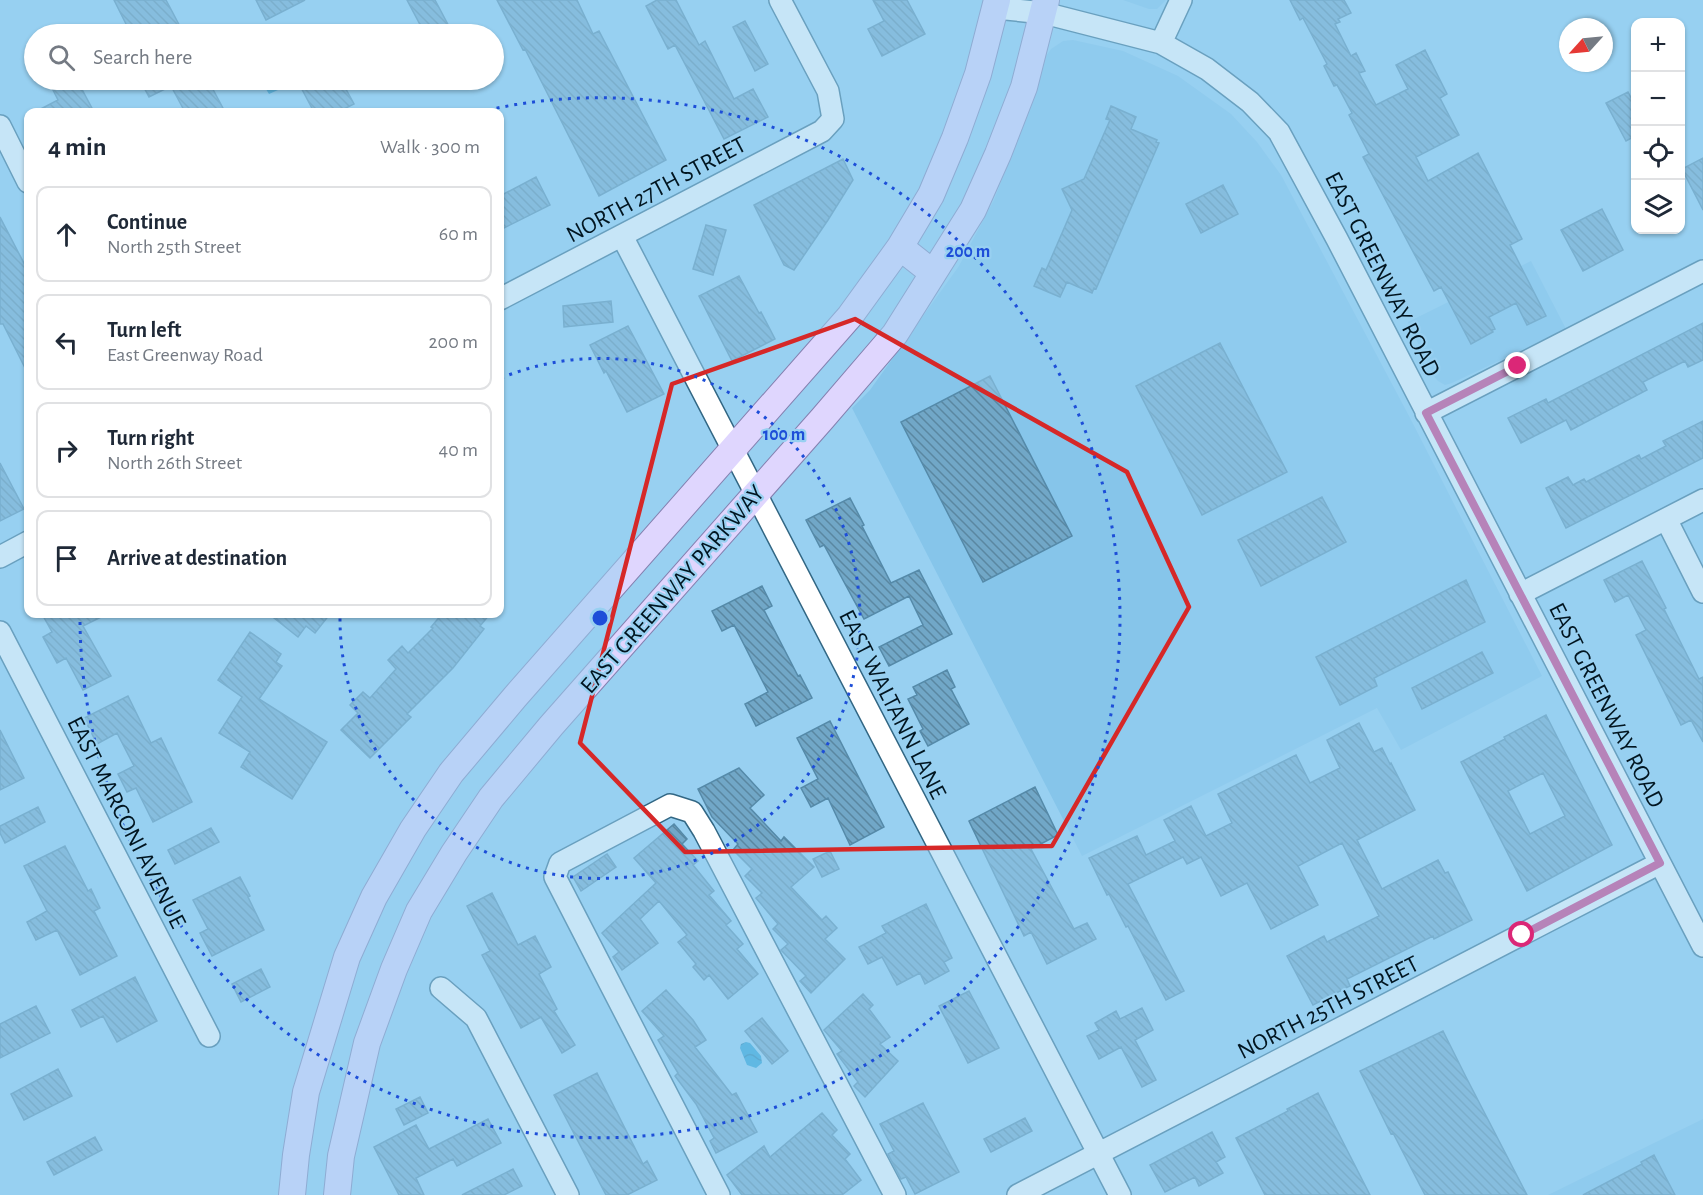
<!DOCTYPE html>
<meta charset="utf-8">
<style>
:root{--surface:#fff;--page:#f6f6f7;--text:#1f2937;--muted:#747a83;--line:#e0e1e3}
body{margin:0;font-family:"Alegreya Sans",sans-serif;background:var(--page);color:var(--text)}
.controls{position:absolute;right:18px;top:18px;display:grid;overflow:hidden;border-radius:12px;box-shadow:0 2px 4px #0004}
.controls button{width:54px;height:54px;display:grid;place-items:center;padding:0;border:0;border-bottom:2px solid var(--line);background:var(--surface);color:var(--text);font:30px sans-serif}
.compass{position:absolute;left:1559px;top:18px;width:54px;height:54px;border-radius:50%;background:var(--surface);box-shadow:0 2px 4px #0004;rotate:243deg}
.stop{position:absolute;width:18px;height:18px;margin:-14px;border:4px solid #db2777;border-radius:50%;background:#fff}
.stop.end{background:#db2777;border-color:#fff;box-shadow:0 2px 6px #0008}
.list{margin:0;padding:0;list-style:none}
h2{display:flex;justify-content:space-between;align-items:center;height:78px;margin:0;padding:0 24px;font-size:26px}
h2 small{font-size:20px;font-weight:400;color:var(--muted)}
.list li{display:grid;grid-template-columns:39px 1fr auto;gap:18px;align-items:center;box-sizing:border-box;height:96px;margin:0 12px 12px;padding:0 12px;border:2px solid var(--line);border-radius:12px}
.list b{display:block;font-size:22px;white-space:nowrap}
.list p{margin:0;font-size:20px;white-space:nowrap;color:var(--muted)}
.list em{font-size:20px;font-style:normal;color:var(--muted)}
.icon{flex:none;width:33px;height:33px;fill:none;stroke:currentColor;stroke-width:2;stroke-linecap:round;stroke-linejoin:round}
.map{position:relative;flex:none;width:1703px;height:1195px;overflow:hidden}
.search{position:absolute;background:var(--surface);box-shadow:0 2px 4px #0004;left:24px;top:24px;width:480px;height:66px;display:flex;align-items:center;gap:15px;box-sizing:border-box;padding:0 21px;border-radius:33px;color:var(--muted);font-size:22px}
.panel{position:absolute;background:var(--surface);box-shadow:0 2px 4px #0004;left:24px;top:108px;width:480px;height:510px;border-radius:12px}
.map>svg:first-child{display:block}
</style>
<div class="map">
<svg width="1703" height="1195" viewBox="0 0 1703 1195">
<defs>
<pattern id="water-waves" width="16" height="10" patternUnits="userSpaceOnUse" patternTransform="scale(1.5)"><rect width="16" height="10" fill="#1e9bd3"/><path d="M0 5q4-4 8 0t8 0" fill="none" stroke="#187dab"/></pattern>
<pattern id="building-back-hatch" width="6" height="6" patternUnits="userSpaceOnUse" patternTransform="scale(1.5)"><rect width="6" height="6" fill="#71a7c7"/><path d="M-1 5l2 2M0 0l6 6M5-1l2 2" fill="none" stroke="#5a87a1"/></pattern>
</defs>
<rect width="100%" height="100%" fill="#98d0f1"/>
<path fill="#86c5ea" d="M 1123,0 L 1166,0 L 1157,9 L 1149,9 Z
M 1073,40 L 1123,51 L 1178,76 L 1231,114 L 1257,142 L 1281,175 L 1409,416 L 1542,676 L 1401,750 L 1377,708 L 1082,856 L 852,408 L 870,390 L 959,266 L 994,200 L 1035,95 L 1046,56 L 1051,49 L 1063,41 Z
M 1531,261 L 1566,329 L 1452,383 L 1445,385 L 1438,381 L 1433,375 L 1408,322 Z
M 1703,1119 L 1703,1195 L 1548,1195 Z"/>
<path fill="url(#water-waves)" d="M 258,80 L 272,80 L 276,82 L 278,90 L 269,94 L 264,86 L 258,82 Z
M 746,1042 L 750,1043 L 761,1056 L 762,1063 L 756,1068 L 747,1065 L 740,1048 L 741,1044 Z"/>
<path fill="url(#building-back-hatch)" stroke="#558aa9" stroke-width="1.5" fill-rule="evenodd" d="M 114,0 L 166,0 L 184,34 L 131,34 Z
M 256,0 L 305,0 L 266,20 Z
M 407,0 L 435,0 L 453,34 L 425,34 Z
M 497,0 L 577,0 L 593,34 L 599,31 L 666,160 L 599,196 L 525,49 L 523,50 Z
M 657,0 L 676,0 L 699,45 L 705,41 L 734,99 L 753,89 L 768,117 L 724,139 L 675,45 L 668,49 L 646,6 Z
M 873,0 L 907,0 L 925,34 L 882,56 L 868,29 L 884,21 Z
M 1290,0 L 1344,0 L 1351,13 L 1338,19 L 1340,22 L 1335,24 L 1351,56 L 1356,53 L 1365,71 L 1359,73 L 1376,105 L 1408,89 L 1396,65 L 1425,50 L 1447,94 L 1440,98 L 1459,135 L 1416,157 L 1428,181 L 1478,153 L 1522,239 L 1510,245 L 1546,316 L 1527,325 L 1516,303 L 1489,317 L 1495,329 L 1492,330 L 1493,332 L 1471,344 L 1441,287 L 1434,291 L 1394,216 L 1363,157 L 1369,154 L 1349,115 L 1352,113 L 1337,85 L 1334,86 L 1324,66 L 1327,64 L 1303,18 L 1300,20 Z
M 745,21 L 768,64 L 755,71 L 733,27 Z
M 48,80 L 77,80 L 94,112 L 35,112 L 58,100 Z
M 140,80 L 208,80 L 225,112 L 185,112 L 171,86 L 149,97 Z
M 297,80 L 341,80 L 354,104 L 338,112 L 314,112 Z
M 1628,92 L 1635,105 L 1635,136 L 1626,141 L 1606,103 Z
M 1111,106 L 1136,117 L 1131,129 L 1157,140 L 1156,142 L 1159,143 L 1096,289 L 1094,288 L 1092,293 L 1067,282 L 1060,297 L 1034,286 L 1042,268 L 1046,270 L 1072,210 L 1062,189 L 1084,179 L 1110,120 L 1106,119 Z
M 1703,158 L 1703,210 L 1682,169 Z
M 843,159 L 853,180 L 828,220 L 794,270 L 784,265 L 754,205 Z
M 536,177 L 550,205 L 500,230 L 500,196 Z
M 1223,185 L 1238,214 L 1201,233 L 1186,204 Z
M 1602,209 L 1623,250 L 1583,271 L 1561,230 Z
M 0,217 L 28,271 L 28,374 L 3,324 L 0,324 Z
M 706,225 L 726,230 L 713,275 L 693,269 Z
M 739,276 L 759,313 L 761,312 L 775,339 L 732,361 L 699,296 Z
M 611,301 L 613,322 L 564,327 L 563,306 Z
M 1703,323 L 1703,360 L 1688,367 L 1685,361 L 1643,382 L 1647,390 L 1571,430 L 1566,420 L 1521,443 L 1508,418 L 1546,399 L 1548,403 Z
M 628,326 L 664,394 L 627,412 L 606,371 L 604,373 L 590,345 Z
M 1220,343 L 1287,472 L 1202,515 L 1136,386 Z
M 990,376 L 1072,536 L 983,582 L 901,422 Z
M 1703,421 L 1703,458 L 1566,528 L 1546,488 L 1568,477 L 1573,485 L 1584,479 L 1586,482 L 1639,455 L 1641,459 L 1666,446 L 1663,441 Z
M 0,463 L 24,509 L 0,521 Z
M 1322,497 L 1346,542 L 1261,586 L 1238,540 Z
M 850,498 L 864,525 L 862,526 L 891,583 L 919,570 L 952,634 L 889,666 L 879,647 L 923,625 L 909,596 L 864,619 L 824,545 L 820,547 L 806,520 Z
M 1642,561 L 1666,608 L 1664,609 L 1699,679 L 1703,677 L 1703,742 L 1691,720 L 1681,725 L 1636,635 L 1646,630 L 1628,595 L 1615,602 L 1604,580 Z
M 1466,580 L 1485,622 L 1374,678 L 1377,686 L 1340,705 L 1316,657 Z
M 762,586 L 772,606 L 764,610 L 798,676 L 800,675 L 812,698 L 756,726 L 745,704 L 768,692 L 734,625 L 722,631 L 712,611 Z
M 42,614 L 107,614 L 83,626 L 111,676 L 83,690 L 66,658 L 57,663 L 43,637 L 52,632 Z
M 269,614 L 330,614 L 315,633 L 306,626 L 298,637 Z
M 442,614 L 490,614 L 480,626 L 484,629 L 453,668 L 407,714 L 411,717 L 370,758 L 341,730 L 358,713 L 350,705 L 363,692 L 370,698 L 396,669 L 388,660 L 402,646 L 408,653 L 433,628 L 431,627 Z
M 250,632 L 281,654 L 276,662 L 282,666 L 259,699 L 327,742 L 292,799 L 241,767 L 250,752 L 219,733 L 242,697 L 218,680 Z
M 1482,652 L 1493,673 L 1422,709 L 1412,688 Z
M 947,670 L 955,687 L 951,689 L 969,724 L 928,746 L 920,731 L 923,729 L 908,699 L 917,695 L 913,687 Z
M 128,696 L 151,743 L 161,738 L 192,802 L 153,822 L 136,788 L 127,792 L 118,774 L 134,766 L 117,733 L 97,744 L 84,718 Z
M 1546,715 L 1612,845 L 1527,891 L 1461,762 L 1505,739 L 1504,737 ZM 1543,773 L 1565,816 L 1530,834 L 1508,791 Z
M 830,721 L 884,827 L 850,845 L 828,798 L 811,807 L 801,788 L 818,779 L 797,738 Z
M 1359,723 L 1374,752 L 1382,748 L 1390,764 L 1391,763 L 1415,810 L 1357,840 L 1382,889 L 1438,860 L 1445,873 L 1448,872 L 1472,920 L 1434,939 L 1433,936 L 1347,979 L 1350,986 L 1313,1005 L 1287,956 L 1324,936 L 1327,942 L 1379,916 L 1342,843 L 1298,866 L 1318,905 L 1271,929 L 1247,883 L 1221,896 L 1201,857 L 1187,864 L 1183,857 L 1128,884 L 1184,991 L 1166,1000 L 1128,926 L 1126,927 L 1109,894 L 1107,895 L 1089,858 L 1137,836 L 1146,855 L 1175,841 L 1164,820 L 1191,806 L 1206,836 L 1232,823 L 1218,794 L 1296,755 L 1310,783 L 1340,768 L 1327,740 Z
M 0,730 L 24,778 L 0,790 Z
M 739,768 L 764,795 L 750,808 L 781,841 L 784,837 L 814,867 L 791,887 L 822,920 L 826,916 L 837,928 L 825,939 L 845,959 L 811,993 L 800,981 L 806,976 L 781,950 L 788,944 L 773,929 L 778,924 L 756,898 L 762,893 L 745,876 L 752,869 L 733,850 L 738,844 L 712,817 L 698,789 Z
M 1035,787 L 1058,835 L 1031,849 L 1074,929 L 1087,923 L 1096,939 L 1047,964 L 1031,932 L 1024,936 L 969,821 Z
M 38,807 L 45,822 L 5,843 L 0,833 L 0,826 Z
M 674,824 L 687,839 L 682,844 L 698,861 L 693,865 L 714,891 L 709,895 L 731,921 L 726,925 L 743,944 L 737,949 L 758,974 L 728,999 L 709,975 L 704,980 L 693,967 L 696,964 L 678,942 L 687,935 L 659,901 L 640,919 L 658,943 L 622,970 L 613,957 L 619,952 L 602,933 L 656,883 L 634,858 Z
M 211,828 L 219,842 L 175,864 L 168,850 Z
M 65,846 L 88,891 L 91,889 L 100,908 L 94,911 L 117,956 L 80,975 L 57,930 L 36,940 L 27,922 L 47,911 L 24,866 Z
M 830,851 L 839,869 L 822,877 L 813,859 Z
M 607,854 L 616,867 L 581,891 L 573,877 Z
M 240,877 L 250,896 L 248,897 L 264,930 L 212,956 L 200,933 L 208,929 L 193,900 Z
M 492,893 L 518,945 L 535,936 L 551,967 L 539,974 L 557,1009 L 554,1011 L 575,1045 L 562,1053 L 541,1017 L 521,1028 L 482,955 L 490,951 L 467,906 Z
M 926,904 L 952,958 L 944,962 L 949,971 L 925,984 L 920,973 L 897,985 L 882,957 L 868,964 L 859,947 L 886,933 L 882,926 Z
M 261,969 L 270,987 L 241,1002 L 232,984 Z
M 135,977 L 157,1021 L 117,1042 L 103,1016 L 81,1027 L 72,1010 Z
M 666,990 L 693,1020 L 706,1040 L 695,1047 L 732,1095 L 736,1093 L 757,1132 L 716,1153 L 710,1141 L 714,1138 L 696,1104 L 675,1076 L 678,1073 L 658,1040 L 664,1036 L 642,1011 Z
M 969,991 L 999,1048 L 968,1063 L 939,1006 Z
M 863,994 L 873,1005 L 869,1009 L 890,1037 L 880,1044 L 898,1061 L 865,1097 L 854,1086 L 858,1082 L 837,1054 L 842,1051 L 824,1030 Z
M 36,1006 L 50,1033 L 0,1058 L 0,1024 Z
M 1142,1008 L 1153,1030 L 1135,1040 L 1156,1080 L 1142,1087 L 1121,1047 L 1099,1059 L 1087,1036 L 1099,1030 L 1095,1023 L 1116,1011 L 1120,1019 Z
M 762,1018 L 788,1051 L 772,1064 L 745,1031 Z
M 1443,1031 L 1466,1077 L 1527,1195 L 1425,1195 L 1393,1133 L 1391,1134 L 1360,1071 Z
M 58,1069 L 72,1096 L 24,1120 L 11,1094 Z
M 597,1073 L 643,1164 L 647,1161 L 657,1180 L 627,1195 L 606,1195 L 554,1095 Z
M 1318,1093 L 1370,1195 L 1265,1195 L 1236,1138 L 1288,1111 L 1287,1109 Z
M 420,1097 L 428,1113 L 404,1125 L 396,1109 Z
M 923,1103 L 959,1172 L 915,1194 L 906,1177 L 901,1179 L 888,1154 L 894,1151 L 880,1124 Z
M 822,1113 L 837,1130 L 832,1135 L 850,1154 L 845,1159 L 861,1180 L 842,1195 L 742,1195 L 727,1175 L 764,1146 L 770,1157 Z
M 1025,1118 L 1032,1131 L 991,1152 L 984,1139 Z
M 488,1119 L 501,1143 L 457,1166 L 453,1159 L 416,1178 L 424,1195 L 399,1195 L 374,1147 L 416,1125 L 429,1149 Z
M 1212,1132 L 1225,1157 L 1216,1162 L 1223,1173 L 1199,1186 L 1195,1177 L 1165,1192 L 1150,1165 Z
M 95,1137 L 102,1150 L 54,1175 L 47,1162 Z
M 1654,1155 L 1675,1195 L 1583,1195 L 1642,1164 L 1641,1162 Z
M 513,1169 L 522,1186 L 504,1195 L 462,1195 Z"/>
<g fill="none" stroke-linecap="round" stroke-linejoin="round">
<g stroke="#326784" stroke-width="24">
<path id="minor" d="M 996,8 L 1044,13 L 1161,43 L 1207,69 L 1250,102 L 1279,132 L 1337,239 L 1703,946
M 1161,43 L 1181,0
M 0,126 L 28,182
M 622,236 L 1120,1195
M 500,299 L 822,131 L 833,119 L 828,91 L 780,0
M 1426,413 L 1703,271
M 1666,519 L 1703,592
M 0,557 L 28,542
M 1520,594 L 1703,500
M 0,632 L 209,1036
M 441,988 L 476,1018 L 568,1195
M 719,1195 L 555,877 L 560,863 L 670,805 L 692,812 L 704,831 L 895,1195
M 1018,1195 L 1660,863"/>
</g>
<g stroke="#8480b0" stroke-width="28">
<path id="major" d="M 900,247 L 933,273
M 292,1195 L 296,1155 L 306,1092 L 347,957 L 374,897 L 413,829 L 451,773 L 515,697 L 850,316 L 900,247 L 931,195 L 955,138 L 978,74 L 997,0
M 337,1195 L 341,1156 L 367,1043 L 394,969 L 419,911 L 454,853 L 491,798 L 551,726 L 822,419 L 895,334 L 973,210 L 998,154 L 1024,87 L 1046,0"/>
</g>
<use href="#minor" stroke="#fff" stroke-width="21"/>
<use href="#major" stroke="#dfd6fe" stroke-width="26"/>
</g>
<g fill="none" stroke-linecap="round" stroke-linejoin="round">
<path stroke="#db2777" stroke-width="8" d="M 1518,366 L 1426,413 L 1660,863 L 1522,935"/>
</g>
<path d="M0 0H1703V1195H0ZM 855,319 L 1127,472 L 1189,607 L 1052,846 L 685,852 L 580,743 L 672,384 Z" fill="#98d0f1" fill-opacity=".55" fill-rule="evenodd"/>
<path fill="none" stroke="#d62828" stroke-width="4.5" stroke-linejoin="round" d="M 855,319 L 1127,472 L 1189,607 L 1052,846 L 685,852 L 580,743 L 672,384 Z"/>
<g fill="none" stroke="#1d4ed8" stroke-width="3" stroke-dasharray="3 6">
<path d="M501 378A260 260 0 1 1 340 616"/>
<path d="M479 112A520 520 0 1 1 80 618"/>
</g>
<g text-anchor="middle" stroke-width="4.5" stroke-linejoin="round" paint-order="stroke">
<g font-size="24" fill="#011520" stroke="#98d0f1">
<text transform="translate(656 189) rotate(-28)" y="8">NORTH 27TH STREET</text>
<text transform="translate(1383 274) rotate(63)" y="8">EAST GREENWAY ROAD</text>
<text transform="translate(672 589) rotate(-49)" y="8">EAST GREENWAY PARKWAY</text>
<text transform="translate(893 704) rotate(63)" y="8">EAST WALTANN LANE</text>
<text transform="translate(1607 705) rotate(63)" y="8">EAST GREENWAY ROAD</text>
<text transform="translate(127 822) rotate(63)" y="8">EAST MARCONI AVENUE</text>
<text transform="translate(1328 1007) rotate(-27)" y="8">NORTH 25TH STREET</text>
</g>
</g>
<circle cx="600" cy="618" r="9" fill="#1d4ed8" stroke="#98d0f1" stroke-width="3"/>
<g font-size="18" text-anchor="middle" font-weight="bold" fill="#1d4ed8" stroke="#98d0f1" stroke-width="4.5" stroke-linejoin="round" paint-order="stroke">
<text x="968" y="257">200 m</text>
<text x="784" y="440">100 m</text>
</g>
</svg>
<div class="controls">
<button>+</button>
<button>−</button>
<button><svg class="icon" aria-label="locate" viewBox="0 0 24 24"><circle cx="12" cy="12" r="6"/><path d="M12 2v4M12 18v4M2 12h4M18 12h4"/></svg></button>
<button><svg class="icon" aria-label="layers" viewBox="0 0 24 24"><path d="M12 4l9 5-9 5-9-5zM3 14l9 5 9-5"/></svg></button>
</div>
<svg class="compass" viewBox="-18 -18 36 36"><path d="M0-13l5 13h-10z" fill="#e53935"/><path d="M0 13l5-13h-10z" fill="#747a83"/></svg>
<div class="stop" style="left:1522px;top:935px"></div>
<div class="stop end" style="left:1518px;top:366px"></div>
<div class="search"><svg class="icon" aria-label="search" viewBox="0 0 24 24"><circle cx="10" cy="10" r="6"/><path d="M15 15l6 6"/></svg>Search here</div>
<section class="panel">
<h2>4 min<small>Walk · 300 m</small></h2>
<ul class="list">
<li><svg class="icon" aria-label="ahead" viewBox="0 0 24 24"><path d="M12 20V5M6 11l6-6 6 6"/></svg><div><b>Continue</b><p>North 25th Street</p></div><em>60 m</em></li>
<li><svg class="icon" aria-label="left" viewBox="0 0 24 24"><path d="M17 20v-9H6M10 6l-5 5 5 5"/></svg><div><b>Turn left</b><p>East Greenway Road</p></div><em>200 m</em></li>
<li><svg class="icon" aria-label="right" viewBox="0 0 24 24"><path d="M7 20v-9h11M14 6l5 5-5 5"/></svg><div><b>Turn right</b><p>North 26th Street</p></div><em>40 m</em></li>
<li><svg class="icon" aria-label="arrive" viewBox="0 0 24 24"><path d="M6 21V4h12l-3 4 3 4H6"/></svg><div><b>Arrive at destination</b></div></li>
</ul>
</section>
</div>
